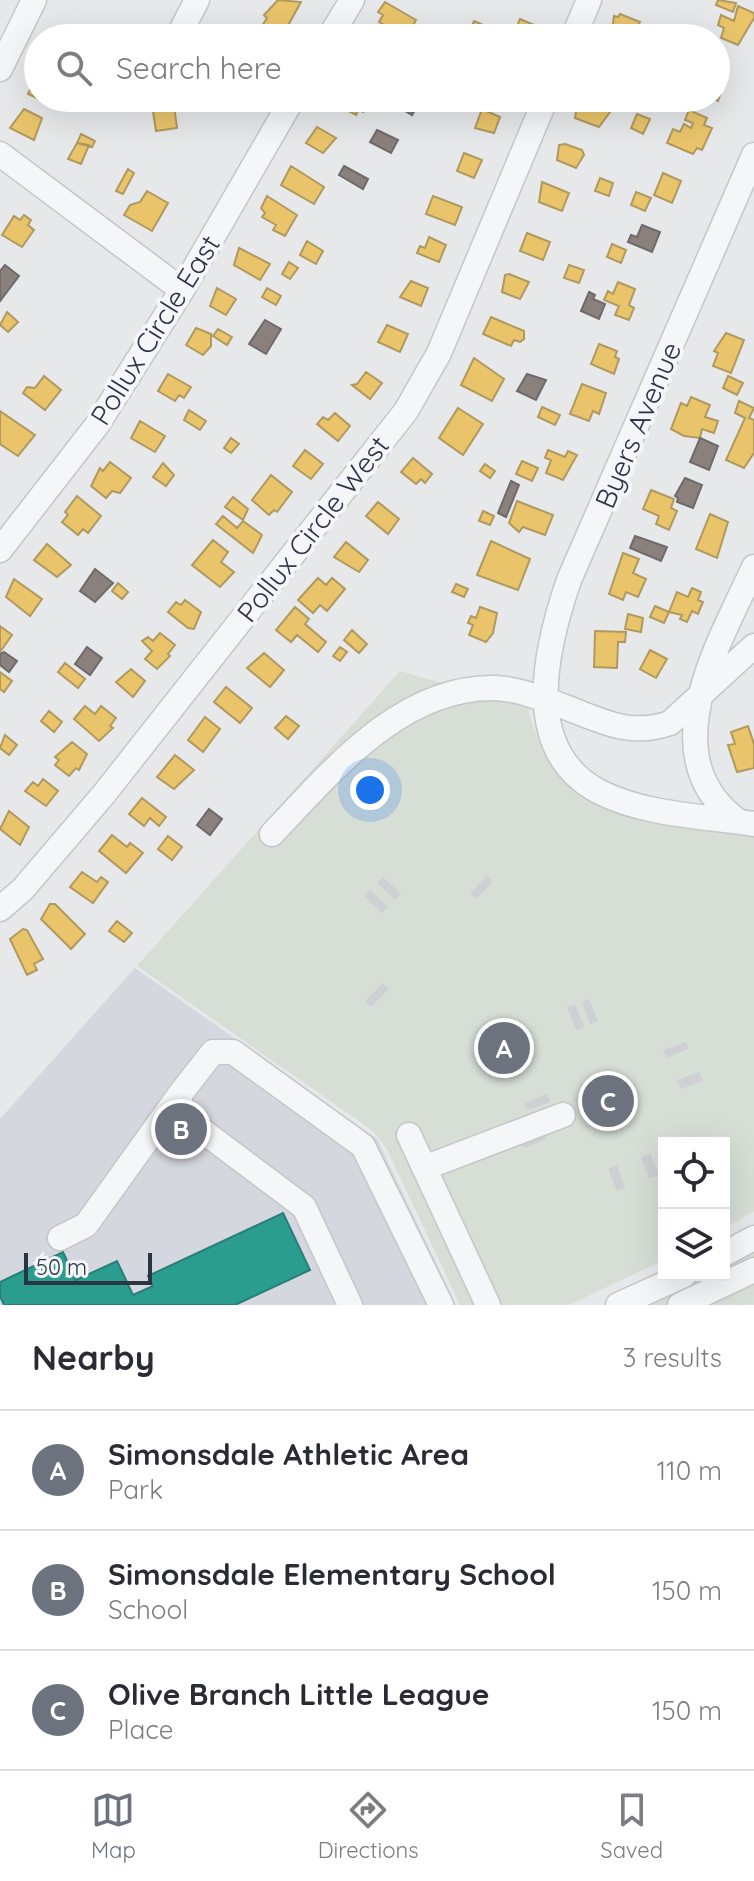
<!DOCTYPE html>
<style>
:root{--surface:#fff;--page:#f2f2f3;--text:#2b2b33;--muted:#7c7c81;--line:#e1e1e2;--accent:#6c737f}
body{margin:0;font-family:Quicksand,sans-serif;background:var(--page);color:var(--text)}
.controls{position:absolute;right:24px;bottom:24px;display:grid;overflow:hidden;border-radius:0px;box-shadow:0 8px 32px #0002}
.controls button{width:72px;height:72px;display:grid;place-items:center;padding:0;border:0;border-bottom:2px solid var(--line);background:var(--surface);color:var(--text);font:40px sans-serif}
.scale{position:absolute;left:24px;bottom:20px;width:128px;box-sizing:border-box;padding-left:8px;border:4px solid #2b3445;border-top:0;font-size:22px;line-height:28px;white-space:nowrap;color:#2b3445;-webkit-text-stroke:6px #f4f6f9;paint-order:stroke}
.you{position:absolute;left:370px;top:790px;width:28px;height:28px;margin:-20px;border:6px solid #fff;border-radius:50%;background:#1a73e8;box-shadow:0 0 0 12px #1a73e833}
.badge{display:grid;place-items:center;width:52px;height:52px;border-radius:50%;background:var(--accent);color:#fff;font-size:26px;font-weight:700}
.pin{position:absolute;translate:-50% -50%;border:4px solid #fff;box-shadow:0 2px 8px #0006}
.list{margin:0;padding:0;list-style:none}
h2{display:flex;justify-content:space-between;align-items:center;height:104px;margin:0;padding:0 32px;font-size:34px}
h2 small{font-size:26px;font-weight:400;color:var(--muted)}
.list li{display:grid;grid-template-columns:52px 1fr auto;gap:24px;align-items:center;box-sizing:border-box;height:120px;padding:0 32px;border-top:2px solid var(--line)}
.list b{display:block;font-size:30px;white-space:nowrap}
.list p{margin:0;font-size:26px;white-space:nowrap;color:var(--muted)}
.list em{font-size:26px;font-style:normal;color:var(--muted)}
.icon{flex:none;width:44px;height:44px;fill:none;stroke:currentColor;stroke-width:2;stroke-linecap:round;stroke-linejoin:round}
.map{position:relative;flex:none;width:754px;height:1305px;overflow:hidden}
.search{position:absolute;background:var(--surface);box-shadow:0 8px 32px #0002;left:24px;right:24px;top:24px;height:88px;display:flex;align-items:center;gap:20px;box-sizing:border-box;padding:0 28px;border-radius:44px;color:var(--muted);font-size:30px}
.sheet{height:464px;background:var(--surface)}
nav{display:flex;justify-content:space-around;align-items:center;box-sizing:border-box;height:112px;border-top:2px solid var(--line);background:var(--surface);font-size:22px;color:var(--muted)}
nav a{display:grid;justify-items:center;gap:4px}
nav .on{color:var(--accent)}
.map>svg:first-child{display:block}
</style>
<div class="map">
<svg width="754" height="1305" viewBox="0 0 754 1305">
<rect width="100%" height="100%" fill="#e6e8ea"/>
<path fill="#d4d7dd" d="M 135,968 L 377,1139 L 456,1305 L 0,1305 L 0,1119 Z"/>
<path fill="#d6ded6" d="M 400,671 L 528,708 C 555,825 656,823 754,837 L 754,1211 L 724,1229 L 724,1143 L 664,1143 L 664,1260 L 569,1305 L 460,1305 L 386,1147 L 373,1131 L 137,966 Z
M 754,1249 L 754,1305 L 644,1305 L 702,1275 L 724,1275 L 724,1264 Z"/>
<path fill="#e9c46a" stroke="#b0995f" stroke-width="2" d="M 278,0 L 301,2 L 281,38 L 263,38 L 257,34 L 267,18 L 264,15 Z
M 718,0 L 736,3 L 733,12 L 716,5 Z
M 385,2 L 416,20 L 406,38 L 388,33 L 391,29 L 379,22 L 383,15 L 378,12 Z
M 738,6 L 754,13 L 754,18 L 738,45 L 721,38 L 724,28 L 718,25 L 721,15 L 734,21 Z
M 620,14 L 640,22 L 631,38 L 612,32 L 614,16 L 618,17 Z
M 520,19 L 539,27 L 535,38 L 512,38 Z
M 474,21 L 492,29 L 488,38 L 470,30 Z
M 716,69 L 727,74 L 718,101 L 711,98 L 716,98 Z
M 38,72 L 38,98 L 49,98 L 48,103 L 28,94 L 32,86 L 29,84 Z
M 151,98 L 173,98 L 177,128 L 156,131 Z
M 334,98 L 364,98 L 370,101 L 363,112 L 359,109 L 356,115 L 332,102 Z
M 578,99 L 610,112 L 599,127 L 575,118 Z
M 24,109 L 42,118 L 34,140 L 10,128 Z
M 482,109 L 500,117 L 494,133 L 475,128 Z
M 689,110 L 707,118 L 704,125 L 712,128 L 702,150 L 697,148 L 693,154 L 667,143 L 673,129 L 680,132 L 684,124 L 691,128 L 693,123 L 685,120 Z
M 637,114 L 650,119 L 643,134 L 631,128 Z
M 317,127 L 336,138 L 323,153 L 306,143 Z
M 81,134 L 95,141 L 92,147 L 77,143 Z
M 77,143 L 89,145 L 81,164 L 68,159 Z
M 565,144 L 582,150 L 584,155 L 576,168 L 557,160 L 559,145 Z
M 464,153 L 482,160 L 474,178 L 457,171 Z
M 291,166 L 324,187 L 314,204 L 281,185 Z
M 128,169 L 134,173 L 123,194 L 116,191 Z
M 663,173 L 681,181 L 672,203 L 654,195 Z
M 600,178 L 613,183 L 609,196 L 595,191 Z
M 542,182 L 569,193 L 562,211 L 539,202 Z
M 147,191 L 168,203 L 152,231 L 124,215 L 130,205 L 140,202 Z
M 636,192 L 651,198 L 645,211 L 631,205 Z
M 267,196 L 297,215 L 285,236 L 273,230 L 276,225 L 262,217 L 265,213 L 261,208 Z
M 433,196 L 462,207 L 455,225 L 426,214 Z
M 24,215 L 31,220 L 28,225 L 34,230 L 22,247 L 2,235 L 14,216 L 20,220 Z
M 527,233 L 550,242 L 543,260 L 520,251 Z
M 429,237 L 446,245 L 439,262 L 417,253 L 420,246 L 425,248 Z
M 307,241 L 323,251 L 316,264 L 300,255 Z
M 612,244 L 626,250 L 621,263 L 607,257 Z
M 239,248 L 270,264 L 260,280 L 234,265 Z
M 289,262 L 298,268 L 290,279 L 282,274 Z
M 569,265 L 584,270 L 579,283 L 564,278 Z
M 509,274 L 529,282 L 520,299 L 502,292 L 505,275 Z
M 411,281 L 428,288 L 421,306 L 400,297 Z
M 618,282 L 635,289 L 629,305 L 634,308 L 629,320 L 615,315 L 619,306 L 604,300 L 608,291 L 613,294 Z
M 217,288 L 236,299 L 226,315 L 210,306 Z
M 267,288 L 281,296 L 276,305 L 262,297 Z
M 7,312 L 18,322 L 8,332 L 0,325 Z
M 491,317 L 524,331 L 524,339 L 520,342 L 514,340 L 511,346 L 483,334 Z
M 387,325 L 408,334 L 400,352 L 378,342 Z
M 196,328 L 211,334 L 211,346 L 203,355 L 186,345 Z
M 218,329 L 232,337 L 227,345 L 213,336 Z
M 726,333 L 744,340 L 731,373 L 713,366 L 718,353 L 714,351 Z
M 599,344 L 617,351 L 615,357 L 619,359 L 614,374 L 591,364 Z
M 474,358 L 504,379 L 492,401 L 461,385 Z
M 366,372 L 382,383 L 370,399 L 352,385 L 357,384 Z
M 168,374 L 191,387 L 184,398 L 179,395 L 175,401 L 158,391 Z
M 44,376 L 61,390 L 45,410 L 23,393 L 27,387 L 35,388 Z
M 728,376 L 743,383 L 737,395 L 723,388 Z
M 582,384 L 606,393 L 599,414 L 593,411 L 589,421 L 570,414 Z
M 691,397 L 710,405 L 705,417 L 718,421 L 714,433 L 702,429 L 700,438 L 684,436 L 671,429 L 681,403 L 687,406 Z
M 739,401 L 754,408 L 749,418 L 754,420 L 754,453 L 744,468 L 726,460 L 745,418 L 735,413 Z
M 542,407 L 560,415 L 555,425 L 538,417 Z
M 458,408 L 483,424 L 463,455 L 439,438 Z
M 189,410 L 206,421 L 200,430 L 184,420 Z
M 0,411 L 35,435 L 18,456 L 0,444 Z
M 335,413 L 350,426 L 338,441 L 317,424 L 323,417 L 328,420 Z
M 140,421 L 165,436 L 155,452 L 131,438 Z
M 231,438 L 239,444 L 231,453 L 224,448 Z
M 305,450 L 323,464 L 311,479 L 293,466 Z
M 548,450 L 565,457 L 568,451 L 577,455 L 563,480 L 546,473 L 551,460 L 545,458 Z
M 413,458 L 432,474 L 425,483 L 421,479 L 416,484 L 401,472 Z
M 522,461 L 538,468 L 532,481 L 516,474 Z
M 110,462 L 131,478 L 120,493 L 112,491 L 106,498 L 91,486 L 100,468 L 103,471 Z
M 163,463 L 174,475 L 166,486 L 153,477 Z
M 485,464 L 495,471 L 490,478 L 480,471 Z
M 271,475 L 292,492 L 277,512 L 274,510 L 269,515 L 252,500 Z
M 651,490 L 674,499 L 671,508 L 677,511 L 669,530 L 656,524 L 659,516 L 643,509 Z
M 77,496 L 101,516 L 88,533 L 83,529 L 78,535 L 62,522 L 68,515 L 65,512 Z
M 233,497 L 248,509 L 243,520 L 225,507 Z
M 517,501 L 553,515 L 545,535 L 523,527 L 519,532 L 509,523 Z
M 378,502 L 399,519 L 388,534 L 366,516 Z
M 483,511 L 494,516 L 490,525 L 479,521 Z
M 710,514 L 728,522 L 717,558 L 696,549 Z
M 223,516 L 237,528 L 243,521 L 262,535 L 253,553 L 216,524 Z
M 213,540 L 228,552 L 221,562 L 234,572 L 220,587 L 192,565 Z
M 491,541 L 530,559 L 518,590 L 477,575 Z
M 346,542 L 368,560 L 359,572 L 334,557 Z
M 47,544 L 71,565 L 57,577 L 34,560 Z
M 623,553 L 639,559 L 633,573 L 646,579 L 638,597 L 626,592 L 623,600 L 609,594 Z
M 318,578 L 326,585 L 332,578 L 345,589 L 327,611 L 320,605 L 313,613 L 298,600 Z
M 14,579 L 42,599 L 30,616 L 6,597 Z
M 118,583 L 128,592 L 122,599 L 112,591 Z
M 456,584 L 468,589 L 464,597 L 452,592 Z
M 692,588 L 701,592 L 698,600 L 703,602 L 698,614 L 692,611 L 687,622 L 680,619 L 682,615 L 669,612 L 677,592 L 688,597 Z
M 185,600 L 201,612 L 194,629 L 188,628 L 168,612 L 176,602 L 181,605 Z
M 655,606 L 669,612 L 664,623 L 650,617 Z
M 295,607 L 309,619 L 305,624 L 326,642 L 318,652 L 297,635 L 291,642 L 276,630 Z
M 480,607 L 497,613 L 493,633 L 486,642 L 469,635 L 473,625 L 468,623 L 471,616 L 476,618 Z
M 628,614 L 643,618 L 641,632 L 625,629 Z
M 0,626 L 12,635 L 0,652 Z
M 352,630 L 367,644 L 359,653 L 344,640 Z
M 595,631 L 626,632 L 625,642 L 618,642 L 617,668 L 594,667 Z
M 160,633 L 175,645 L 168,654 L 170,656 L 157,669 L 145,659 L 152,651 L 142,641 L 148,637 L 153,641 Z
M 340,647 L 347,652 L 340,661 L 333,656 Z
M 650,650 L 667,659 L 656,678 L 640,669 Z
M 264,653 L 284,670 L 270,687 L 247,668 Z
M 65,663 L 85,679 L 78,688 L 58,672 Z
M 131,669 L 145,681 L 133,697 L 116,682 Z
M 0,672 L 12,681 L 4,692 L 0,689 Z
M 226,687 L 252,708 L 240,723 L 214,702 Z
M 85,706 L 95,714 L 101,706 L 116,718 L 110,726 L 113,728 L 99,741 L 74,719 Z
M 49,711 L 62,722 L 54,732 L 41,721 Z
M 286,716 L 299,726 L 288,739 L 275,728 Z
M 205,717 L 220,729 L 203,752 L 188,740 Z
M 748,726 L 754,744 L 754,768 L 737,772 L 728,745 L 735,744 L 731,732 Z
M 5,735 L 17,745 L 9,755 L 0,748 Z
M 72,742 L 87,754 L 79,770 L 76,768 L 69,776 L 55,765 L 59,760 L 55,757 Z
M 175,755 L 194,770 L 174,789 L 157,777 Z
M 43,779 L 58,791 L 46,806 L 25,791 L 33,782 L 38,786 Z
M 142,798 L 166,817 L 159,826 L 150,818 L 144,826 L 129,814 Z
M 9,811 L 29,827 L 20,845 L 0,829 Z
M 112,835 L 127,847 L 130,843 L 143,853 L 126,873 L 99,851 Z
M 168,836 L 182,847 L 172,860 L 158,849 Z
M 82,872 L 97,882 L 101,877 L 108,882 L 93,903 L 70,887 Z
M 50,904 L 55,904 L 85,934 L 71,949 L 41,919 Z
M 117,921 L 132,933 L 124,942 L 109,931 Z
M 23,929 L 27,930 L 43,959 L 34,964 L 37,970 L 27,975 L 10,939 Z"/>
<path fill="#2a9d8f" stroke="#2a7e79" stroke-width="2" d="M 283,1213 L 310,1270 L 235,1305 L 4,1305 L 0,1296 L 0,1282 L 63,1252 L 76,1280 L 117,1261 L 133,1295 L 153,1286 L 148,1276 Z"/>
<path fill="#8a817c" stroke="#6e6a6c" stroke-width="2" d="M 402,98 L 421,99 L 412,115 L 397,106 Z
M 377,130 L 398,140 L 391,153 L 370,142 Z
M 344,166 L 368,179 L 363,189 L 339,175 Z
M 642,225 L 660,232 L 652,252 L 628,242 L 631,235 L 637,237 Z
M 5,265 L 19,276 L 0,301 L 0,271 Z
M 589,292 L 595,295 L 593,299 L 605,304 L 599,319 L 581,311 Z
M 265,320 L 281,329 L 266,354 L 249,344 Z
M 527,374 L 546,380 L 536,400 L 517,391 Z
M 700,438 L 718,446 L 709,470 L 690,462 Z
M 685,478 L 702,485 L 693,508 L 677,502 L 678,498 L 675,496 Z
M 511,481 L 519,485 L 506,517 L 498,513 Z
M 635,536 L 667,547 L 661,561 L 630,548 Z
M 95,569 L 113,583 L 95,602 L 80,591 Z
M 87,647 L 102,658 L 90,675 L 75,664 Z
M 4,652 L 17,661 L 9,672 L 0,665 L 0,654 Z
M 209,809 L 222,819 L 210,835 L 197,825 Z"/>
<path fill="#ced0d3" d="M 487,876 L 493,882 L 476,899 L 470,893 Z
M 383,877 L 401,894 L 395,900 L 377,883 Z
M 370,890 L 388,907 L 382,913 L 364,896 Z
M 383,983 L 389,989 L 371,1007 L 365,1001 Z
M 589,999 L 598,1021 L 590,1024 L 582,1002 Z
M 575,1004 L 584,1027 L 576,1030 L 567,1007 Z
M 686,1042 L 688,1049 L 666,1058 L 663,1050 Z
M 699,1072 L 703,1081 L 681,1089 L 677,1080 Z
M 626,1083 L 633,1103 L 590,1120 L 582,1099 Z
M 547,1094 L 550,1102 L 527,1110 L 525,1103 Z
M 543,1130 L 546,1139 L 524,1148 L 520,1139 Z
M 650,1153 L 659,1175 L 649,1178 L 641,1157 Z
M 617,1165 L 625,1188 L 617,1191 L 608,1169 Z"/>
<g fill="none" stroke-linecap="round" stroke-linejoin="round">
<g stroke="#c4c6c8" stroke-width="27">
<path id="minor" d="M 183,27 L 197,0
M 329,38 L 352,0
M 573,38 L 589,0
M 0,69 L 34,0
M 0,154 L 182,290
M 754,155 L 569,580 C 546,647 520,749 598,791 C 643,815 704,816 754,824
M 0,550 L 97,425 L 182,290 L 293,98
M 738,821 C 650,756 719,644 754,567
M 272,834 C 331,772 401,686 495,688 C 519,689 542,699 565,707 C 602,721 630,737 670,723 L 754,646
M 0,909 L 23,889 L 104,794 L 406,411 L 439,353 L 546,98
M 409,1135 L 488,1305
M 424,1168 L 563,1115
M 60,1238 L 86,1225 L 180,1094
M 724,1254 L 754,1238
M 350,1305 L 304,1207 L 180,1114 L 180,1094 L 213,1052 L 233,1052 L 363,1146 L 441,1305
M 618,1305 L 684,1275
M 680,1305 L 754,1270"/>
</g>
<use href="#minor" stroke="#f5f6f7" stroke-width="24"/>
</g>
<g text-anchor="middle" stroke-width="8" stroke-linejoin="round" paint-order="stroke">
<g font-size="28" fill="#2b3445" stroke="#f4f6f9">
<text transform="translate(155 330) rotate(-58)" y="10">Pollux Circle East</text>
<text transform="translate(638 425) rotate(-67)" y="10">Byers Avenue</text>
<text transform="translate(313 529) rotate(-52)" y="10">Pollux Circle West</text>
</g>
</g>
</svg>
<div class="controls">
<button><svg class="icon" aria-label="locate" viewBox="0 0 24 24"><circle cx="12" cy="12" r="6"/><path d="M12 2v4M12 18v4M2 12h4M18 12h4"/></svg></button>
<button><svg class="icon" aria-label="layers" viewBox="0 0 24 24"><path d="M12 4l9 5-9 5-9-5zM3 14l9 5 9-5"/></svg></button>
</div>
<div class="scale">50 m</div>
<div class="you"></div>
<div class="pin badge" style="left:504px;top:1048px">A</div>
<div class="pin badge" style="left:181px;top:1129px">B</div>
<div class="pin badge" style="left:608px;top:1101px">C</div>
<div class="search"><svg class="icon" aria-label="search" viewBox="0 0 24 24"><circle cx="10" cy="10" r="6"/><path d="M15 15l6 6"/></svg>Search here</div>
</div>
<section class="sheet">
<h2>Nearby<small>3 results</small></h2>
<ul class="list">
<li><span class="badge">A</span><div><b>Simonsdale Athletic Area</b><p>Park</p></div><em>110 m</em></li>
<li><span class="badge">B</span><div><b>Simonsdale Elementary School</b><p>School</p></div><em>150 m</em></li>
<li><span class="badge">C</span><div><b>Olive Branch Little League</b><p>Place</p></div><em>150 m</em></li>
</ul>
</section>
<nav>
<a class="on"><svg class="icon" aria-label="map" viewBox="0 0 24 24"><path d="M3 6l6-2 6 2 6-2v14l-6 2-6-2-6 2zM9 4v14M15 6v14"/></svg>Map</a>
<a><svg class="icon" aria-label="directions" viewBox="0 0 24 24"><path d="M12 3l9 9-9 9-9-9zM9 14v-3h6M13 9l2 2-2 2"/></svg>Directions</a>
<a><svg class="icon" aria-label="saved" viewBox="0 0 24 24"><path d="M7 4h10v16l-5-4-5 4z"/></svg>Saved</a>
</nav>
